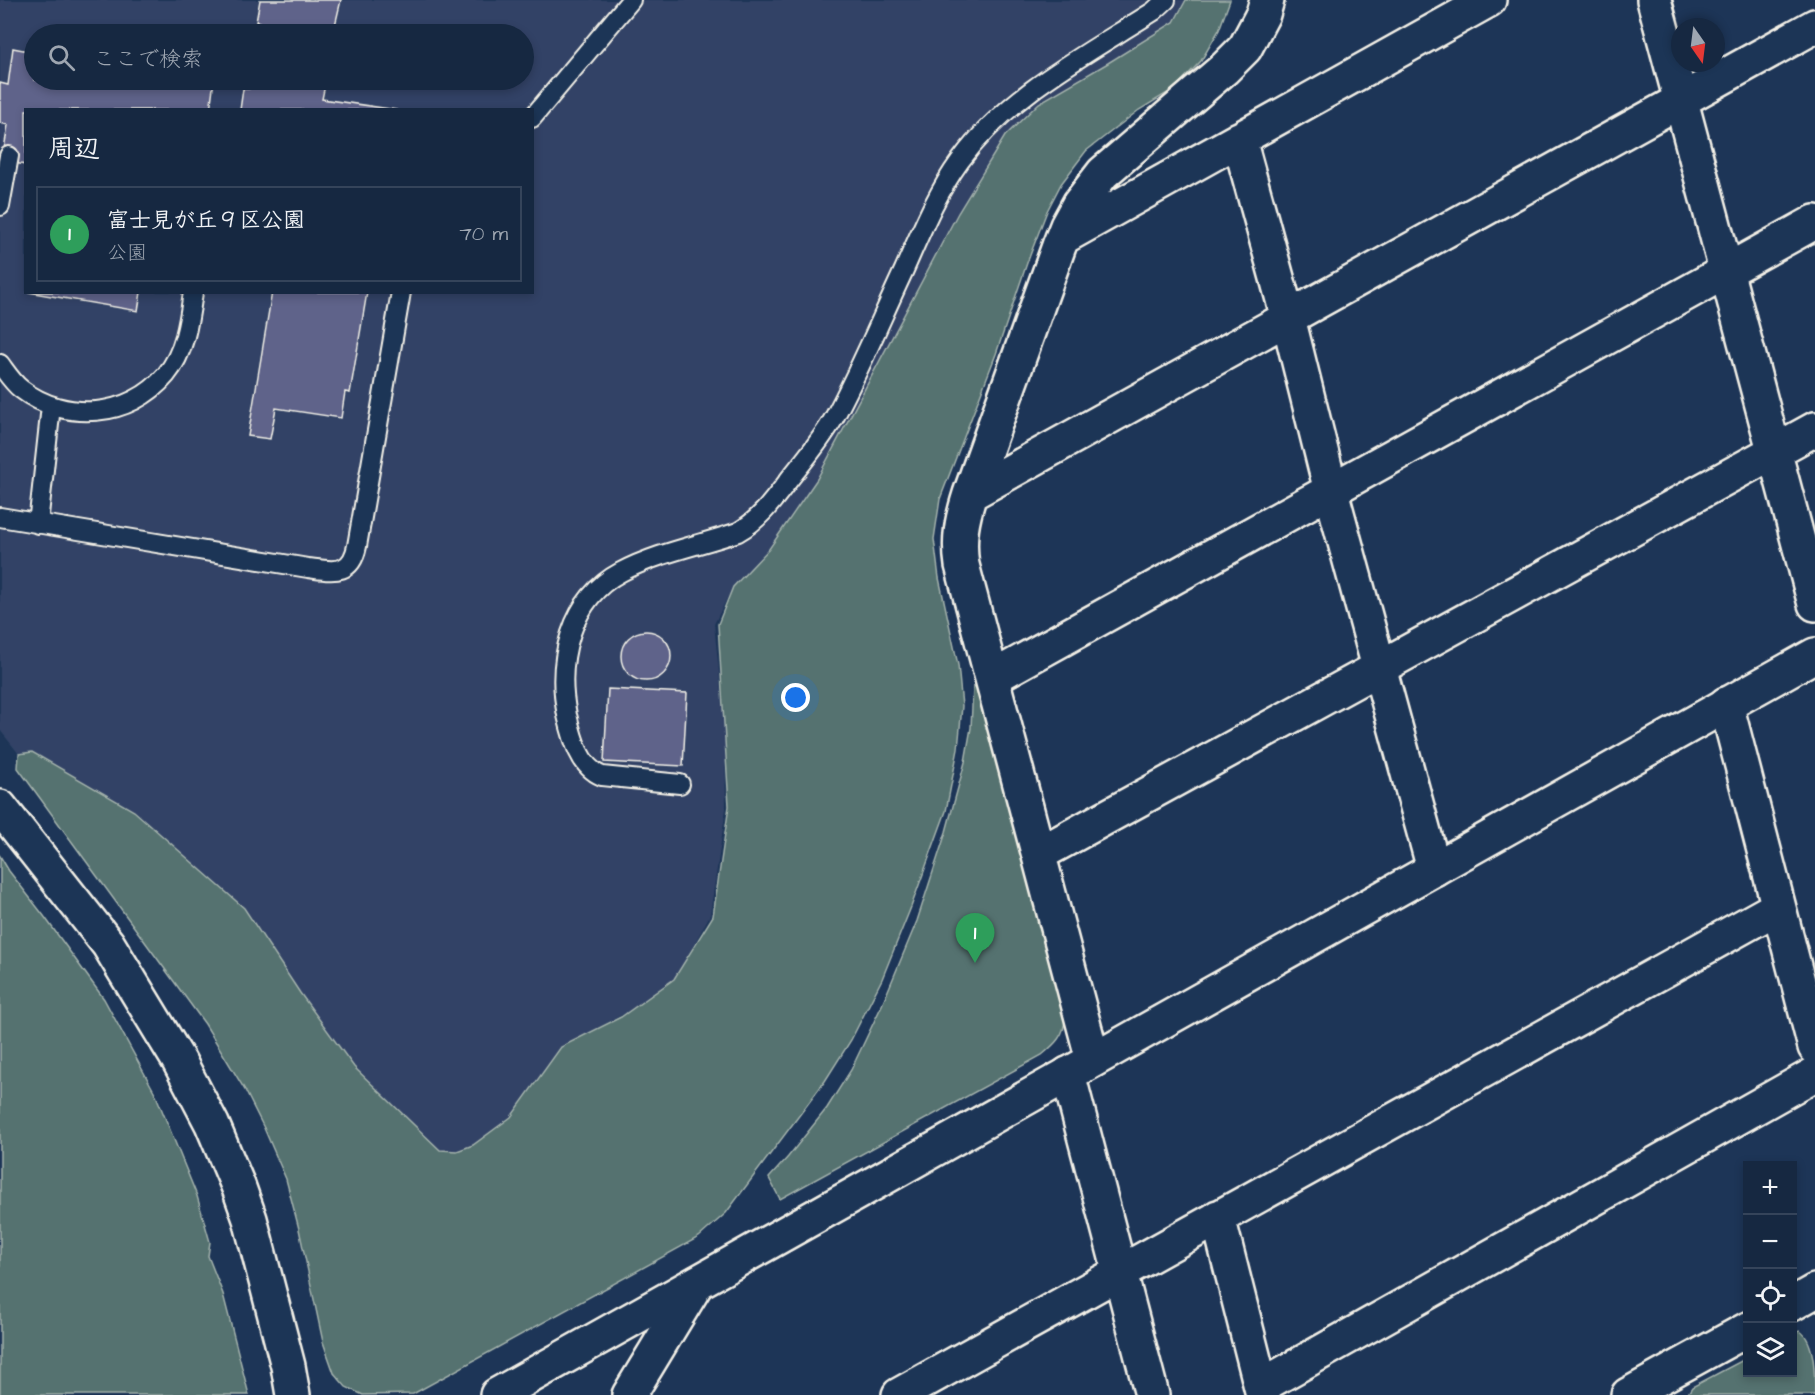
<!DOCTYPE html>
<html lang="ja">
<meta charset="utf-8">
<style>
:root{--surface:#162841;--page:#23344c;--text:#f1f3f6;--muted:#9ea6b1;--line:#35445a;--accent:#8abfa5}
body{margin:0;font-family:"Architects Daughter","Klee One",sans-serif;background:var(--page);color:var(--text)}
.controls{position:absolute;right:18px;bottom:18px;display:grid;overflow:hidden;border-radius:0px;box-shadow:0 3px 9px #0003}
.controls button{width:54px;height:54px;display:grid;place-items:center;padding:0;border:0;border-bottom:2px solid var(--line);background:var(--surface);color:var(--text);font:30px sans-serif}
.compass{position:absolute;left:1671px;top:18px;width:54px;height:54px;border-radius:50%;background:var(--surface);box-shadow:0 3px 9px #0003;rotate:166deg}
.you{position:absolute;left:796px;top:698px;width:21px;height:21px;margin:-15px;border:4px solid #fff;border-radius:50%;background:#1a73e8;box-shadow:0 0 0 9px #1a73e833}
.badge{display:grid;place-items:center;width:39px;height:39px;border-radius:50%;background:var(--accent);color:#fff;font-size:20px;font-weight:700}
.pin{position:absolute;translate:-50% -50px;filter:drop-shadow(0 2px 3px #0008)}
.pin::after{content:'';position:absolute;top:32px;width:21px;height:18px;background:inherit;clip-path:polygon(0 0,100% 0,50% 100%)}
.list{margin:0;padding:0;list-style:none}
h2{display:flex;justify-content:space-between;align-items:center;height:78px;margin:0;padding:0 24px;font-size:26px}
h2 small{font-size:20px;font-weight:400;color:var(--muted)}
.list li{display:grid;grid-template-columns:39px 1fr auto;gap:18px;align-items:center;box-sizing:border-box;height:96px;margin:0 12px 12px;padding:0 12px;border:2px solid var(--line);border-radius:0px}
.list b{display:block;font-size:22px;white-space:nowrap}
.list p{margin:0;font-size:20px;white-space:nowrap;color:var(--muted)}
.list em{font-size:20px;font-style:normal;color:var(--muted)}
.icon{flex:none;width:33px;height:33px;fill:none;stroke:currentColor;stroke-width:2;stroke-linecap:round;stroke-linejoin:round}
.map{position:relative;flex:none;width:1815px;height:1395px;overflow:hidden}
.search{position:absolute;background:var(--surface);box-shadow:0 3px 9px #0003;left:24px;top:24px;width:510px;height:66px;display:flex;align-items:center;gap:15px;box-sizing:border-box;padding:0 21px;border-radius:33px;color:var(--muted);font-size:22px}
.panel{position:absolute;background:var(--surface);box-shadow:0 3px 9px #0003;left:24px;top:108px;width:510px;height:186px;border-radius:0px}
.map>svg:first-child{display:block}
</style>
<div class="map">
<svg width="1815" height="1395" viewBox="0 0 1815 1395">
<rect width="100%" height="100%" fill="#1d3557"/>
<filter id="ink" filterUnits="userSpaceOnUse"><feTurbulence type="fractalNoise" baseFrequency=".0167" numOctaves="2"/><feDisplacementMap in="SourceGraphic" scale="12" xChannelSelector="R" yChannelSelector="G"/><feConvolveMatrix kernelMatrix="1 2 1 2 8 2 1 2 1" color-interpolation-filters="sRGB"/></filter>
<g filter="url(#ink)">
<path fill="#314366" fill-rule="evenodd" d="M 0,0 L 1186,0 L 1174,22 L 1108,63 L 1005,136 L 958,213 L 817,479 L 769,549 L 733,587 L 714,624 L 725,729 L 726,809 L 710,915 L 675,979 L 631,1010 L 562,1047 L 511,1117 L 473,1145 L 457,1151 L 440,1150 L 354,1067 L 300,993 L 179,852 L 134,811 L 32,752 L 19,754 L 0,730 ZM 34,34 L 524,34 L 524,80 L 34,80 ZM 26,110 L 532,110 L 532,292 L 26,292 Z"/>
<path fill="#547270" stroke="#a4b2ac" stroke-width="1.5" d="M 1186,0 L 1230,0 L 1219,30 L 1201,61 L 1174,89 L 1139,110 L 1086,151 L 1061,184 L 1047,211 L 1027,263 L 996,354 L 940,499 L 934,539 L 939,578 L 958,665 L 962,706 L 958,749 L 946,811 L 911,907 L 882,979 L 851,1040 L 825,1081 L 726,1213 L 699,1237 L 413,1394 L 363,1395 L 346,1387 L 334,1373 L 323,1342 L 299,1229 L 286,1179 L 264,1128 L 245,1090 L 205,1024 L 18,768 L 19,754 L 32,752 L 134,811 L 244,908 L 300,993 L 354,1067 L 440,1150 L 457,1151 L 473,1145 L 511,1117 L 561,1047 L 621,1017 L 674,979 L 713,916 L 729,806 L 718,624 L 733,587 L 769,549 L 817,479 L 958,213 L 1005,136 L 1039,103 L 1108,63 L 1174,22 Z
M 980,685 L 1065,1018 C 1065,1035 1055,1044 1042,1055 L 780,1199 L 769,1178 L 788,1157 L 827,1108 L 851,1070 L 882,1005 L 917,921 L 946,832 L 965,762 L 971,728 L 973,687 Z
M 0,856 L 9,871 L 44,916 L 104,999 L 155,1093 L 197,1196 L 210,1242 L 208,1256 L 223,1294 L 249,1395 L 0,1395 Z
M 1800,1331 C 1815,1341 1815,1376 1815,1395 L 1687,1395 L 1692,1387 L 1747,1358 L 1748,1372 L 1792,1372 L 1793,1333 Z"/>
<path fill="#5f648a" stroke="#f4f1e8" stroke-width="1.5" d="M 260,0 L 341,0 L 333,34 L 257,34 L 259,22 L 256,22 Z
M 13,48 L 34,52 L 34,80 L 214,80 L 210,110 L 26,110 L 26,165 L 2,161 L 8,125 L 0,123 L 0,83 L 8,85 Z
M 251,80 L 326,80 L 322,99 L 397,110 L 240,110 L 243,89 L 249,89 Z
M 28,292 L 141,292 L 138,311 Z
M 272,292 L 367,292 L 350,393 L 345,392 L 341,418 L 276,408 L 270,439 L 248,436 Z
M621 656a25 25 0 1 1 50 0a25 25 0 1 1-50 0Z
M 608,689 L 687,693 L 683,766 L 604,762 Z"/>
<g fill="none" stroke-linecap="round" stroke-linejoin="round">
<g stroke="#f4f1e8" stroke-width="22">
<path id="lane" d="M 532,118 L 631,0
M 0,206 L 9,156
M 0,364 C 6,372 13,383 21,389 C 65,423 130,418 166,375 C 185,352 189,321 193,292
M 0,517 L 308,568 C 333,571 351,576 357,546 L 401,292
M 38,524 L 51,406
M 680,784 L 602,776 C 579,767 572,736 567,715 C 556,662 570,599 621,572 C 657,553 700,545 738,532 C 761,519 775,498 791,477 C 806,458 822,439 834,418 C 860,370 881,319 904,270 C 921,232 936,194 960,161 C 1009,94 1085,55 1154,11 L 1166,0"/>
</g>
<g stroke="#f4f1e8" stroke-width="38">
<path id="street" d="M 1654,0 L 1815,604
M 1239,139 L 1288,318 L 1331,491 L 1434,869
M 1062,238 L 1489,0
M 970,494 L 1815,26
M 992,678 L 1815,222
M 1726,704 L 1815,1047
M 1039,854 L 1815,429
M 1093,1060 L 962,565 C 958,539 962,519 970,494 L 1059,246 L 1067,226 L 1079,204 L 1103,173 L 1224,69 L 1245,48 L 1263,14 L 1267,0
M 1068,1074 L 1152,1395
M 1218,1217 L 1263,1395
M 1792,1304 L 1815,1291
M 1261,1386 L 1815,1074
M 629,1395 L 697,1283
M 899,1395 L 1778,907
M 1628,1395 L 1748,1329"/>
</g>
<g stroke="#f4f1e8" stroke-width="38">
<path id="secondary" d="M 0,807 L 108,944 L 179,1061 L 212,1124 L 239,1188 L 250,1219 L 288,1366 L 293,1395
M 497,1395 L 1815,655"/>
</g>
<use href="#lane" stroke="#1d3557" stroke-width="18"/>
<use href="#street" stroke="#1d3557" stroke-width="33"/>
<use href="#secondary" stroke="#1d3557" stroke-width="33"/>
</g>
</g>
</svg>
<div class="controls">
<button>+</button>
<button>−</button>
<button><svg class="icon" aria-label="locate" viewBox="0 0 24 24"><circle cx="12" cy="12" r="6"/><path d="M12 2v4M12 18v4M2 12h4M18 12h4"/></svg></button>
<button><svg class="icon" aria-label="layers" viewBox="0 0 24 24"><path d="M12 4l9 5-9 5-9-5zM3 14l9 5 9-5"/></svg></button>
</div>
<svg class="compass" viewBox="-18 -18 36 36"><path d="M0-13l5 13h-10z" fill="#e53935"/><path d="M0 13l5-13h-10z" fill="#9ea6b1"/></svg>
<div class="you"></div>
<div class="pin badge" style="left:975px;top:963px;background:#2e9e5b">1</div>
<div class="search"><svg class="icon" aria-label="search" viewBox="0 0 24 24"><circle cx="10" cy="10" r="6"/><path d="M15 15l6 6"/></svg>ここで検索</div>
<section class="panel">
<h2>周辺<small></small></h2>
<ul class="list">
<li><span class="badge" style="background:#2e9e5b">1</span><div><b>富士見が丘９区公園</b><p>公園</p></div><em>70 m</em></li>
</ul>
</section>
</div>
